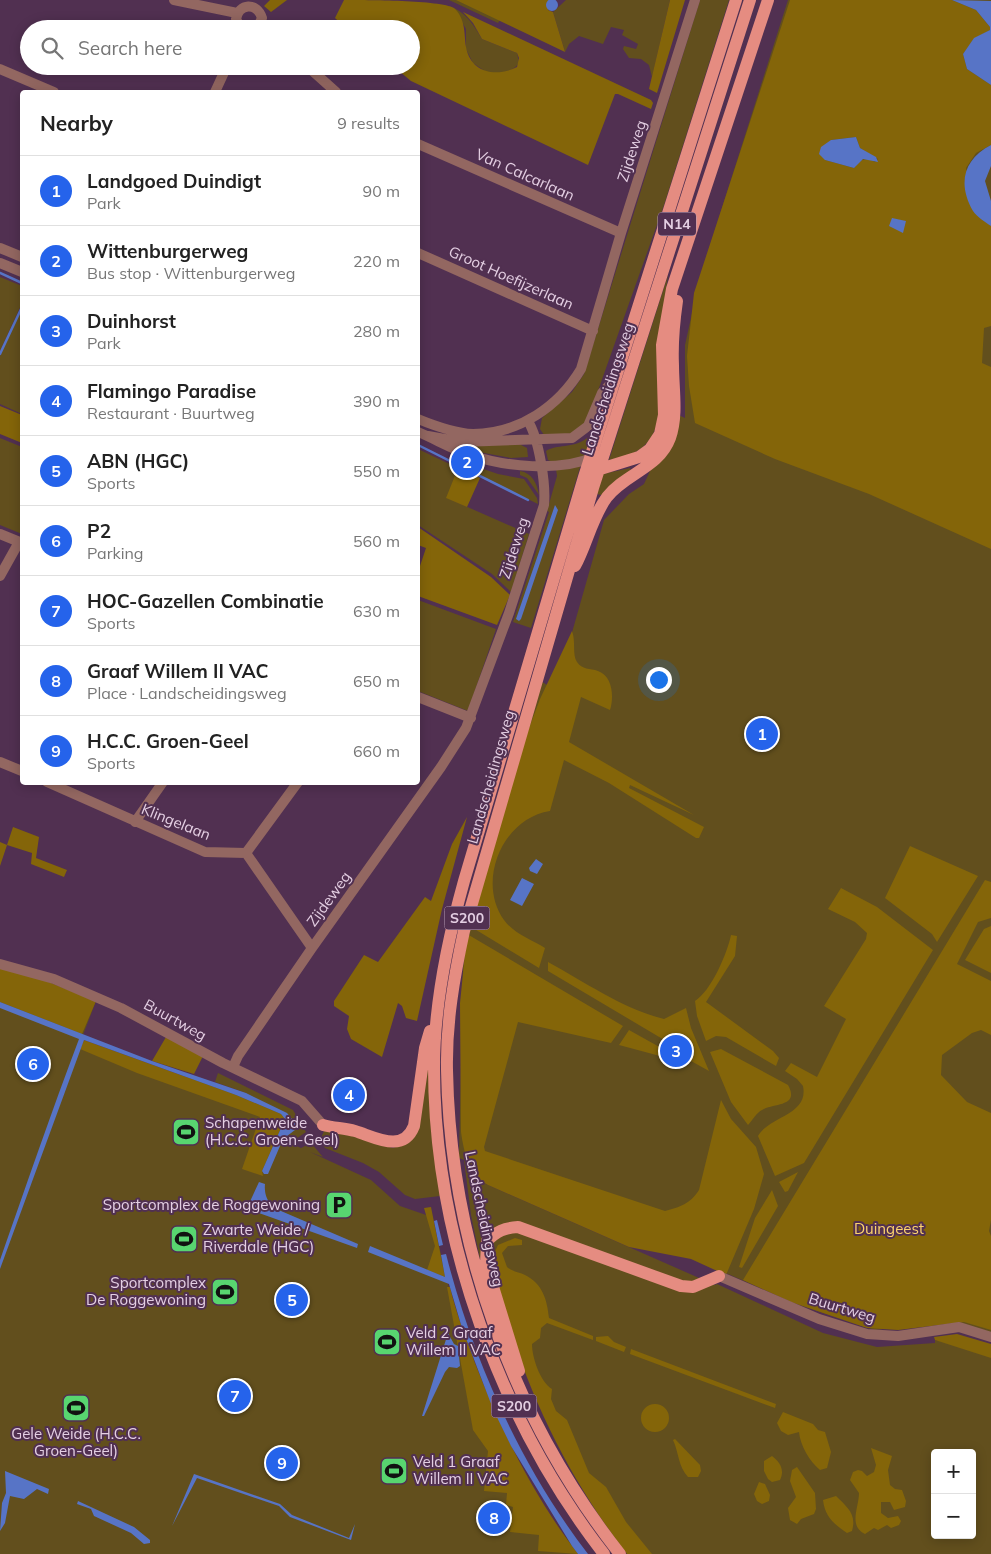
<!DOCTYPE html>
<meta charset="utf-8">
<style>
:root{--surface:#fff;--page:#f2f2f2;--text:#222;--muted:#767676;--line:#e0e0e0;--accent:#2563eb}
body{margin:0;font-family:Mulish,sans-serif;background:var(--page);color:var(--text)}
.controls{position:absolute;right:15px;bottom:15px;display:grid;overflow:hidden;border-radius:5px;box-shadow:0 2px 12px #0003}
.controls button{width:45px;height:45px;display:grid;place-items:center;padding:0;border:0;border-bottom:1px solid var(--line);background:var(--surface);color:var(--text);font:25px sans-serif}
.you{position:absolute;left:658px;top:679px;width:18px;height:18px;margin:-12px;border:4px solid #fff;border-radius:50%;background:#1a73e8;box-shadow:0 0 0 8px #1a73e833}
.badge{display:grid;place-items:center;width:32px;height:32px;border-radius:50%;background:var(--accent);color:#fff;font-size:16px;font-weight:700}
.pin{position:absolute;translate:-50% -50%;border:2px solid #fff;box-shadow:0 1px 5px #0006}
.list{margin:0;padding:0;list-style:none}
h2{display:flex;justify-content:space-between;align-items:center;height:65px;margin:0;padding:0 20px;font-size:21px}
h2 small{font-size:16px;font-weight:400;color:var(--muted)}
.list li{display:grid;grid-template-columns:32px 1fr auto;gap:15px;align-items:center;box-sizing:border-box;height:70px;padding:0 20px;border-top:1px solid var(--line)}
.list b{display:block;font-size:19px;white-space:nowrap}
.list p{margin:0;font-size:16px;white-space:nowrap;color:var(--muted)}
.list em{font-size:16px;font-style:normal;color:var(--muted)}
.icon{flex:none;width:28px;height:28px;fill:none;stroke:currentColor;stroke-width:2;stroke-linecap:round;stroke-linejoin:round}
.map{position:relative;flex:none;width:991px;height:1554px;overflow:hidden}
.search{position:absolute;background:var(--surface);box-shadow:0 2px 12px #0003;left:20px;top:20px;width:400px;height:55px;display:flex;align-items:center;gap:12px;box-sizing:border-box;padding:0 18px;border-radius:28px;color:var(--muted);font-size:19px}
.panel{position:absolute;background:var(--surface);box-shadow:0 2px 12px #0003;left:20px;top:90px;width:400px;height:695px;border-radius:5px}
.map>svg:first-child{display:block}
</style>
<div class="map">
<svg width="991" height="1554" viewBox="0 0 991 1554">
<rect width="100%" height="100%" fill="#513051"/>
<path fill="#624f1d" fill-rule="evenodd" d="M 449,0 L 513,0 L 498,23 Z
M 566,0 L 670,0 L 652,77 L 649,65 L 641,59 L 629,58 L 623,49 L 624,46 L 636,49 L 638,44 L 622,35 L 624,30 L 611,27 L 603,44 L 579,36 L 569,44 L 565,52 L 553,12 Z
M 700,0 L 729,0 L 664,205 L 589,416 L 583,428 L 574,434 L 544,435 L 540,429 L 542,418 L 572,392 L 584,374 Z
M 788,0 L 991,0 L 991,1333 L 952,1321 L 875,1330 L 800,1305 L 470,1163 L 478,1180 L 488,1185 L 715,1285 L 717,1284 L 823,1333 L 877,1347 L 935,1343 L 935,1340 L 991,1351 L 991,1554 L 632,1554 L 564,1450 L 493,1256 L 480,1259 L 471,1215 L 464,1160 L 459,1158 L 463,967 L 467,934 L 542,682 L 551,687 L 571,636 L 604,520 L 629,494 L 644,484 L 676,414 L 685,418 L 685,345 L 700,277 ZM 935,1453 L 972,1453 L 972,1535 L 935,1535 Z
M 454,8 C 468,15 474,26 482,39 L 517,53 L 519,62 C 515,72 500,73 489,74 L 473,63 L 466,49 L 466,29 Z
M 668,275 C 665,299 661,323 659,347 C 658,372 664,413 653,434 C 643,453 627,456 609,460 Z
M 0,277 L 22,286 L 22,303 L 0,351 Z
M 22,308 L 22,414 L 0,404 L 0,356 Z
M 0,438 L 22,447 L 22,534 L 0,525 Z
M 587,438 L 590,440 L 584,458 L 553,462 L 548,460 L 546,451 C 556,444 573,449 587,438 Z
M 519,444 L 527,448 L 528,457 L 511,458 L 462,449 L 463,445 Z
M 418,449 L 458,468 L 447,498 L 529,534 L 511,592 L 492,574 L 418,525 Z
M 466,463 L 498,474 L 524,479 L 537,498 L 538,504 L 464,468 Z
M 581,464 L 531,628 L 513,622 L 549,512 L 547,511 L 557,476 L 556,469 Z
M 630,468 L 632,474 L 605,496 L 597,494 L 603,474 Z
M 520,471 C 532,473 537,483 539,495 L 527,478 L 520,475 Z
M 418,600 L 496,629 L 468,711 L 418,691 Z
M 0,967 L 96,1001 L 78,1048 L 246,1093 L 215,1082 L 218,1073 L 293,1110 L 306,1132 L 290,1143 L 301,1148 L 311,1143 L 323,1157 L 310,1152 L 371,1180 L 400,1206 L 432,1217 L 449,1288 L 499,1453 L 579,1554 L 0,1554 Z
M 428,1051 L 432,1136 L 440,1196 L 415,1199 L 405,1195 L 379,1172 L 363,1163 L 325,1148 L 320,1140 L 325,1129 L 327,1128 L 386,1146 L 393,1148 L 406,1143 Z"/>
<path fill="#846509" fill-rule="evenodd" d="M 270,0 L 287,0 L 271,12 L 264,6 Z
M 344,0 C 366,0 440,0 454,8 C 466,19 464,34 466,47 C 471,74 497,77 517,67 L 519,58 L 517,53 L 482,39 L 473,23 L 463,12 L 651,100 L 653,103 L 651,109 L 618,94 L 615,94 L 588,165 L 411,81 L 393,66 L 411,66 L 411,29 L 347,29 L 335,18 Z
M 456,0 L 549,0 L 548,10 L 553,12 L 565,52 Z
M 670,0 L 685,0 L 657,93 L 649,89 Z
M 790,0 L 952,0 L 976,10 L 990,27 L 990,30 L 974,39 L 963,54 L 967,69 L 991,85 L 991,145 L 976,153 L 966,168 L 974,211 L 991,226 L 991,326 L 984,328 L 982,363 L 991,367 L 991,549 L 869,494 L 775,459 L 695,423 L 689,386 L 687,356 L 694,293 ZM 856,137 L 860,148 L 878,159 L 875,162 C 865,157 861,159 854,168 L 825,160 L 831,140 Z
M 0,406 L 22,415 L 22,443 L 0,434 Z
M 458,468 L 480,478 L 467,507 L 446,498 Z
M 418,527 L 491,577 L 510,595 L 497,625 L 418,596 L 418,572 L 426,548 L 418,545 Z
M 572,631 C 576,641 572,655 577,662 C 582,670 590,668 598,671 C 613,676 614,698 610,710 L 581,697 L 569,742 L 694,815 L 630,785 L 629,788 L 704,827 L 699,838 L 696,838 L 609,783 L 564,760 L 550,811 C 503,818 476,881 504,920 C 513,933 532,940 545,948 L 539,968 L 468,925 L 520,752 L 540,699 Z
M 467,817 L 442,909 L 417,1021 L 406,1018 L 402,1006 L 398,1003 L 382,1057 L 351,1039 L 347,1029 L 349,1016 L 334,1006 L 334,1001 L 364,955 L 378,962 L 425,897 L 431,901 L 452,844 Z
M 13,827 L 39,837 L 36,858 L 67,870 L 64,877 L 31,864 L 32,853 L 7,845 L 0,866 L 0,842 L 7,845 Z
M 910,846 L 978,876 L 937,942 L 932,934 L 885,898 Z
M 985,880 L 991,882 L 991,918 L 978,922 L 957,964 L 991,981 L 991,1035 L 981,1030 L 972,1033 L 942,1055 L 941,1075 L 967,1102 L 991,1113 L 991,1220 L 989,1231 L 991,1236 L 991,1330 L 964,1322 L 898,1330 L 867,1328 L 791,1302 L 743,1280 Z
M 841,888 L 877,907 L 933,950 L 804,1163 L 775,1176 L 758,1136 C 769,1116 809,1115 803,1086 L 797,1079 L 785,1071 L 791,1063 L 817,1077 L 846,1019 L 824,1006 L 866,939 L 867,933 L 855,922 L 828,909 Z
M 991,926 L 991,973 L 965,960 L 984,929 Z
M 467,934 L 623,1026 L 611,1043 L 518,1022 L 484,1147 L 485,1151 L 665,1211 C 680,1207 690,1204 699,1190 L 721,1100 L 731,1119 L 756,1147 L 764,1174 L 754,1209 L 726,1275 L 691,1259 L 629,1247 L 488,1185 C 469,1175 464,1153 461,1132 L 460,1003 Z
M 731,935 L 737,936 L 735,956 L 706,1002 L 773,1051 L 779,1058 L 776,1066 L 726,1037 L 716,1036 L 706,1041 L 697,1016 L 695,1001 C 711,991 727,954 731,935 Z
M 548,962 C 585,982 623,1009 664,1019 L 686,1008 L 691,1028 L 709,1071 L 673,1051 L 671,1044 L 548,971 Z
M 0,967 L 31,975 L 96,1001 L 82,1034 L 0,1002 Z
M 629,1030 L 663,1049 L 664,1054 L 660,1056 L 619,1045 Z
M 166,1037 L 203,1056 L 194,1074 L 152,1061 Z
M 84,1040 L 236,1095 L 281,1114 L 285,1119 L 262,1171 L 263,1176 L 242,1169 L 260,1117 L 137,1073 L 80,1049 Z
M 721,1049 L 788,1085 C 800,1107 774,1103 762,1110 C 757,1112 752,1121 748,1125 L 731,1102 L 710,1052 Z
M 798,1172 L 788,1191 L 785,1192 L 779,1182 Z
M 772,1190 L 778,1206 L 742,1268 L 739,1267 L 755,1218 Z
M 431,1207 L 445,1277 L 427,1270 L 435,1246 L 424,1208 Z
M 515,1238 L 522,1240 L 522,1245 L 508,1246 L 502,1253 L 507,1267 C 513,1272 519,1272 525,1275 C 543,1284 547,1300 549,1318 L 593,1336 L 593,1340 L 547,1323 L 541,1328 L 540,1338 L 532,1344 C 532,1357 540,1382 552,1389 L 551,1399 L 556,1411 L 567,1420 L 589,1473 L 606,1487 L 626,1522 L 652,1554 L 627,1554 C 562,1470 516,1370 493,1266 L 493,1256 L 498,1245 Z
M 447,1287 L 450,1287 C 456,1313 466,1338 475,1363 C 501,1430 534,1497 578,1554 L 538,1551 L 539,1535 L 510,1532 L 513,1507 L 506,1505 L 507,1493 L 484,1491 L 488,1451 L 473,1430 Z
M 957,1334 L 991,1344 L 991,1358 L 935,1340 L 934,1337 Z
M 608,1336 L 614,1342 L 626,1347 L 624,1352 L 596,1341 L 596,1337 Z
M 631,1349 L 776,1404 L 775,1408 L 630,1354 Z
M641 1418a14 14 0 1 1 28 0a14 14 0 1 1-28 0Z
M 783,1412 L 813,1424 L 818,1430 L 825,1432 L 831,1452 L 827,1468 L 820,1470 C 810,1462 800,1445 799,1432 L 788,1435 L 781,1431 L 777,1423 Z
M 675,1439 L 700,1465 L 701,1471 L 698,1477 L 688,1477 C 678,1466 679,1453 673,1440 Z
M 871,1448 L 892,1456 L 888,1470 L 890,1485 L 895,1489 L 902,1490 L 906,1501 L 905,1507 L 894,1510 L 890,1502 L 881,1502 L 881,1513 L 888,1518 L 898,1516 L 901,1521 L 899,1525 L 891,1528 L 887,1525 L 878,1530 L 874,1528 L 865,1534 C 848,1526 859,1507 859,1493 L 850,1480 L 853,1472 L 858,1470 L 862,1471 L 867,1476 L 874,1472 L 876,1465 Z
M 772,1456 C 780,1462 785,1470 780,1480 L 772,1482 L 768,1479 L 764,1471 L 764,1461 Z
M 797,1467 L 815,1493 L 816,1509 L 814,1514 L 801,1519 L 797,1524 L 790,1520 L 788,1508 L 796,1497 L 790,1481 L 792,1470 Z
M 759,1482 L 765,1484 L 770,1495 L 769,1501 L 762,1504 L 757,1501 L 754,1494 Z
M 836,1496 C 847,1507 857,1514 852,1531 L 847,1533 C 834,1524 825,1517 823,1500 Z"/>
<path fill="#5774c6" d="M546 5a6 6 0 1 1 12 0a6 6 0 1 1-12 0Z
M 952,0 L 991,1 L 991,85 L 967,69 L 963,54 L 974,38 L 990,30 L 990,27 L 976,10 Z
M 856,137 L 860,148 L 876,157 L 878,162 L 863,159 L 854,168 L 825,160 L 819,154 L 821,147 L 831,140 Z
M 991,145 L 991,166 L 985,181 L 991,201 L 991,226 C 985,222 977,217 973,211 C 957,183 964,159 991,145 Z
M 892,218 L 906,221 L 903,233 L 889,226 Z
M 555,505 L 558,510 L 521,619 L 519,621 L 516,619 Z
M 536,859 L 543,864 L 537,874 L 530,871 L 529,868 Z
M 522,878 L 534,884 L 522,906 L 510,900 Z
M 0,1002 L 152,1061 L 246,1093 L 287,1113 L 296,1124 L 295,1130 L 283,1139 L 268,1174 L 264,1174 L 262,1171 L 285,1119 L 281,1114 L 236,1095 L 84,1040 L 0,1269 L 0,1260 C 26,1186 51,1113 79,1039 L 0,1008 Z
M 259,1182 L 265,1184 C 264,1194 267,1201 274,1208 L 358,1244 L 357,1248 L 248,1209 L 247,1208 Z
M 437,1220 L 443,1245 L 439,1246 L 434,1221 Z
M 370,1246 L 445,1277 L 441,1255 L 446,1254 C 473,1360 521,1467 588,1554 L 578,1554 L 572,1546 L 511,1446 L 493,1409 L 462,1328 L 449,1284 L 368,1252 Z
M 448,1333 L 454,1344 L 458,1346 L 460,1366 L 457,1368 L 449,1367 L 445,1372 L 424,1416 L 422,1416 Z
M 5,1471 L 49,1489 L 48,1494 L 37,1489 L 24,1499 L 10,1496 L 5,1523 L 0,1531 L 2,1503 L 6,1493 Z
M 194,1474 L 280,1504 L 292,1515 L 349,1538 L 355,1524 L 351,1540 L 290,1517 L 279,1506 L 197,1478 L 172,1526 Z
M 78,1501 L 134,1527 L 150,1540 L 150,1543 L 144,1544 L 131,1533 L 94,1516 L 91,1509 L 77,1504 Z"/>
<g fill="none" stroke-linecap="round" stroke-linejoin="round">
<path stroke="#5774c6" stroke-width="2.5" d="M 0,273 L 22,283
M 0,354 L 22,307
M 418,445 L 528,500"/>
<path stroke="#936761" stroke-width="10" d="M 174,0 L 237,13
M 241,29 L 236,19 C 239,3 257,2 262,18 L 257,29
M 307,66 L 336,92
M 0,69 L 54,92
M 215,92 L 227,66
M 418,144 L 621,233
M 0,248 L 22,257
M 418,253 L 593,331
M 0,263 L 22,272
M 418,419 C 435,426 454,433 473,434 C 519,434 559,406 581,369 L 621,233 L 695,0
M 418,432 C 435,439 452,449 470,455 C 506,467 559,472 594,457
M 428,436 L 461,442 L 572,438 L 588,426 L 602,393 L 614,380
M 0,534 L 22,543
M 0,576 L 19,542
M 418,697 L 471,718
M 0,762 L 22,771
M 47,782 L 205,852 L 246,853 L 312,948
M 135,822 L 163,782
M 246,853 L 298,782
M 0,964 L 54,979 L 121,1008 L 223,1063 L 302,1101 L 323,1125
M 233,1067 L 238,1056 L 312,948 L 441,767 L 466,728 L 509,613 L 544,505 C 546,484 539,439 528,421
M 719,1276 L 819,1319 L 867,1334 L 898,1336 L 959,1327 L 991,1337"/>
<path stroke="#e58c81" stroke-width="12" d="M 594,471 L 639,457 L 650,449 L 660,434 L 664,415 L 662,345 L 672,289 L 768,0
M 575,566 C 587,544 592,517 607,497 C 626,473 659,468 670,438 C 678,415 673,389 673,365 C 672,344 674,322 677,301
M 323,1125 C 334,1128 344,1128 355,1131 C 375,1137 403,1154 414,1126 L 425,1048 L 430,1031
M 519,1371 L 486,1264 L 487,1241 C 497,1231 504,1228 518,1227 L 681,1286 L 693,1287 L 719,1276
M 604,1554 C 500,1420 434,1238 434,1067 C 434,1004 447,942 464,881 L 584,477 L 736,0
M 620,1554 C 513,1418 450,1244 447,1070 C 446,1023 454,977 464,931 L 593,488 L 750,0"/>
</g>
<defs>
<g id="stadium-square" transform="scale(1.4375)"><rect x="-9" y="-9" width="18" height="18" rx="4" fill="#58d570" stroke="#513051"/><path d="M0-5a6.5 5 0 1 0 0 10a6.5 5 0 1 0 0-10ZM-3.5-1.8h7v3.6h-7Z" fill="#111"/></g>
<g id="parking-square" transform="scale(1.4375)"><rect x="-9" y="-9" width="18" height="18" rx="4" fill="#58d570" stroke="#513051"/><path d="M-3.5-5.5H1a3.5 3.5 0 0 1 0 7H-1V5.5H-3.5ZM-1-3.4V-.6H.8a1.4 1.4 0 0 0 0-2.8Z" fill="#111"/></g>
</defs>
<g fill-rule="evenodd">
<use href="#stadium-square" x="186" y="1132"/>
<use href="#parking-square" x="339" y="1205"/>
<use href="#stadium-square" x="184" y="1239"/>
<use href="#stadium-square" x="225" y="1292"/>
<use href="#stadium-square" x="387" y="1342"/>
<use href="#stadium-square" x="76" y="1408"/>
<use href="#stadium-square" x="394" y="1471"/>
</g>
<g text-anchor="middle" stroke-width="4" stroke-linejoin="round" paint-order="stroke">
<g fill="#513051" stroke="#b89fb7" stroke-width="1">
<rect x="658" y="212.5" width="38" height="23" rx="4"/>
<rect x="444.5" y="906.5" width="45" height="23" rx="4"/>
<rect x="491.5" y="1394.5" width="45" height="23" rx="4"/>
</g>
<g font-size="14" font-weight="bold" fill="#e4cfe3">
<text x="677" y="229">N14</text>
<text x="467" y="923">S200</text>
<text x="514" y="1411">S200</text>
</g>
<g font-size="15" fill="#e4cfe3" stroke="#513051">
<text transform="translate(632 151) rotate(-72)" y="5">Zijdeweg</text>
<text transform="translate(525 175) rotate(24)" y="5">Van Calcarlaan</text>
<text transform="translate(511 278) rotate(24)" y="5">Groot Hoefijzerlaan</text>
<text transform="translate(608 389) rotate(-72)" y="5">Landscheidingsweg</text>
<text transform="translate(514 548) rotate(-72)" y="5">Zijdeweg</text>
<text transform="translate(491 777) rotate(-74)" y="5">Landscheidingsweg</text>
<text transform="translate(176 822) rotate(22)" y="5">Klingelaan</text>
<text transform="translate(329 899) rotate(-54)" y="5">Zijdeweg</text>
<text transform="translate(175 1020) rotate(29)" y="5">Buurtweg</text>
<text transform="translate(484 1219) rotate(78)" y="5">Landscheidingsweg</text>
<text transform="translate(842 1308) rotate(17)" y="5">Buurtweg</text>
</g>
<g font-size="15" fill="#e4cfe3" stroke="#513051" text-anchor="start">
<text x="205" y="1128">Schapenweide<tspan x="205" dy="17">(H.C.C. Groen-Geel)</tspan></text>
<text x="320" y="1210" text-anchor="end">Sportcomplex de Roggewoning</text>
<text x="203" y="1235">Zwarte Weide /<tspan x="203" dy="17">Riverdale (HGC)</tspan></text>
<text x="206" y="1288" text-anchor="end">Sportcomplex<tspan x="206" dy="17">De Roggewoning</tspan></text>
<text x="406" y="1338">Veld 2 Graaf<tspan x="406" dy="17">Willem II VAC</tspan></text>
<text x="76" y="1439" text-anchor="middle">Gele Weide (H.C.C.<tspan x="76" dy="17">Groen-Geel)</tspan></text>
<text x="413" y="1467">Veld 1 Graaf<tspan x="413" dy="17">Willem II VAC</tspan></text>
</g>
<g font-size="15" fill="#fdd46e" stroke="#513051">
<text x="889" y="1234">Duingeest</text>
</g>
</g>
</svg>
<div class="controls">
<button>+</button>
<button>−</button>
</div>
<div class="you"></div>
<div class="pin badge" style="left:762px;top:734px">1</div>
<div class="pin badge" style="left:467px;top:462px">2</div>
<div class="pin badge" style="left:676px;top:1051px">3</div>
<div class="pin badge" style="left:349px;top:1095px">4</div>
<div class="pin badge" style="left:292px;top:1300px">5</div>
<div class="pin badge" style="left:33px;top:1064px">6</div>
<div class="pin badge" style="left:235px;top:1396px">7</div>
<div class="pin badge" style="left:494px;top:1518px">8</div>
<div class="pin badge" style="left:282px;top:1463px">9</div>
<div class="search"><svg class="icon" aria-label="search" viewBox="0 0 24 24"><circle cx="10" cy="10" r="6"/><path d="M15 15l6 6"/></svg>Search here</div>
<section class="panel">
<h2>Nearby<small>9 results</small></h2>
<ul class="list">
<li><span class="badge">1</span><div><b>Landgoed Duindigt</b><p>Park</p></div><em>90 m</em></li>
<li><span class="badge">2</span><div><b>Wittenburgerweg</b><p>Bus stop · Wittenburgerweg</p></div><em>220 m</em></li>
<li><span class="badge">3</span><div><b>Duinhorst</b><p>Park</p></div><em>280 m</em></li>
<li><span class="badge">4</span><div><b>Flamingo Paradise</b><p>Restaurant · Buurtweg</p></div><em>390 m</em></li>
<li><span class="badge">5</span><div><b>ABN (HGC)</b><p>Sports</p></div><em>550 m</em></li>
<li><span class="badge">6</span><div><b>P2</b><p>Parking</p></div><em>560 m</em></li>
<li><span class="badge">7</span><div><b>HOC-Gazellen Combinatie</b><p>Sports</p></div><em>630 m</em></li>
<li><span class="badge">8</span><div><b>Graaf Willem II VAC</b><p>Place · Landscheidingsweg</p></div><em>650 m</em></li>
<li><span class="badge">9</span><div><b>H.C.C. Groen-Geel</b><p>Sports</p></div><em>660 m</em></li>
</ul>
</section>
</div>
